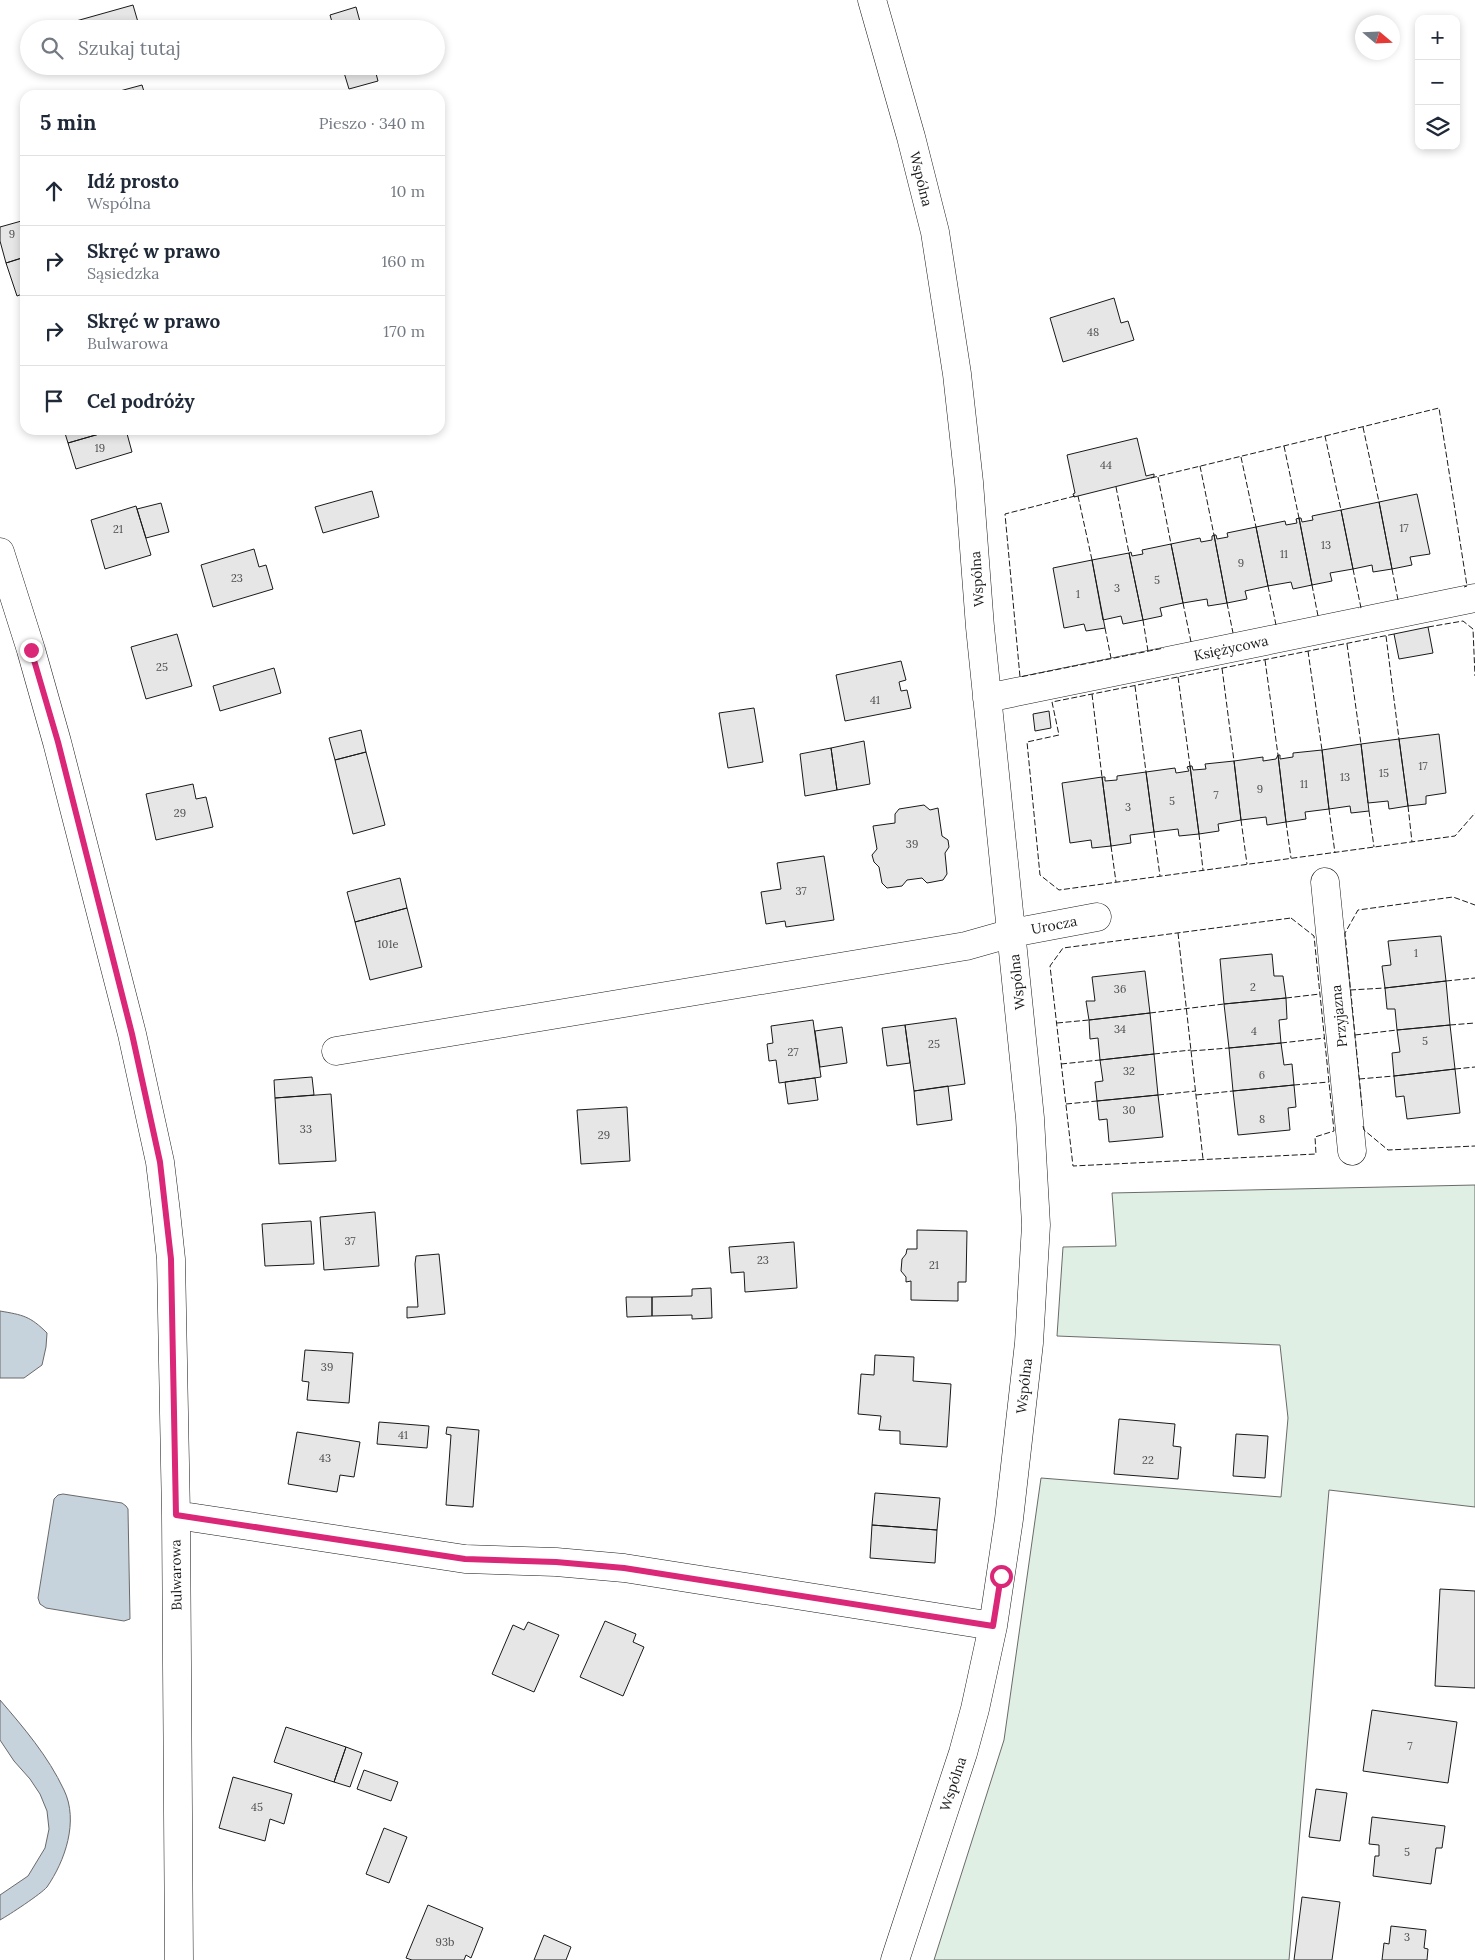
<!DOCTYPE html>
<html lang="pl">
<meta charset="utf-8">
<style>
:root{--surface:#fff;--page:#f2f2f3;--text:#1f2937;--muted:#747a83;--line:#e0e1e3}
body{margin:0;font-family:Lora,serif;background:var(--page);color:var(--text)}
.controls{position:absolute;right:15px;top:15px;display:grid;overflow:hidden;border-radius:10px;box-shadow:0 2px 8px #0003}
.controls button{width:45px;height:45px;display:grid;place-items:center;padding:0;border:0;border-bottom:1px solid var(--line);background:var(--surface);color:var(--text);font:25px sans-serif}
.compass{position:absolute;left:1355px;top:15px;width:45px;height:45px;border-radius:50%;background:var(--surface);box-shadow:0 2px 8px #0003;rotate:109deg}
.stop{position:absolute;width:15px;height:15px;margin:-11px;border:4px solid #db2777;border-radius:50%;background:#fff}
.stop.end{background:#db2777;border-color:#fff;box-shadow:0 1px 5px #0008}
.list{margin:0;padding:0;list-style:none}
h2{display:flex;justify-content:space-between;align-items:center;height:65px;margin:0;padding:0 20px;font-size:21px}
h2 small{font-size:16px;font-weight:400;color:var(--muted)}
.list li{display:grid;grid-template-columns:32px 1fr auto;gap:15px;align-items:center;box-sizing:border-box;height:70px;padding:0 20px;border-top:1px solid var(--line)}
.list b{display:block;font-size:19px;white-space:nowrap}
.list p{margin:0;font-size:16px;white-space:nowrap;color:var(--muted)}
.list em{font-size:16px;font-style:normal;color:var(--muted)}
.icon{flex:none;width:28px;height:28px;fill:none;stroke:currentColor;stroke-width:2;stroke-linecap:round;stroke-linejoin:round}
.map{position:relative;flex:none;width:1475px;height:1960px;overflow:hidden}
.search{position:absolute;background:var(--surface);box-shadow:0 2px 8px #0003;left:20px;top:20px;width:425px;height:55px;display:flex;align-items:center;gap:12px;box-sizing:border-box;padding:0 18px;border-radius:28px;color:var(--muted);font-size:19px}
.panel{position:absolute;background:var(--surface);box-shadow:0 2px 8px #0003;left:20px;top:90px;width:425px;height:345px;border-radius:15px}
.map>svg:first-child{display:block}
</style>
<div class="map">
<svg width="1475" height="1960" viewBox="0 0 1475 1960">
<rect width="100%" height="100%" fill="#fff"/>
<path fill="#e0efe3" stroke="#6a6a6a" d="M 1475,1185 L 1475,1507 L 1329,1490 L 1289,1960 L 934,1960 L 1004,1740 L 1041,1478 L 1281,1497 L 1288,1418 L 1280,1345 L 1057,1336 L 1063,1247 L 1116,1246 L 1112,1193 Z"/>
<path fill="#c6d2dc" stroke="#6a6a6a" d="M 0,1311 C 23,1315 30,1316 47,1333 L 46,1347 L 42,1365 L 24,1378 L 0,1378 Z
M 63,1494 L 122,1503 L 126,1506 L 128,1509 L 130,1619 L 124,1621 L 46,1608 L 40,1604 L 38,1598 L 54,1499 L 58,1495 Z
M 0,1700 C 24,1728 48,1756 64,1790 C 79,1821 65,1861 47,1887 C 41,1894 9,1915 0,1920 L 0,1895 L 28,1876 L 45,1848 L 49,1829 L 47,1811 L 40,1794 L 30,1779 L 14,1761 L 0,1740 Z"/>
<path fill="#e6e6e6" stroke="#1a1a1a" d="M 133,5 L 140,29 L 78,29 L 76,21 Z
M 356,7 L 362,29 L 334,29 L 330,15 Z
M 342,66 L 374,66 L 378,81 L 349,89 Z
M 142,85 L 145,95 L 105,95 Z
M 25,220 L 25,257 L 6,263 L 0,241 L 0,227 Z
M 25,257 L 25,293 L 17,296 L 6,263 Z
M 1114,298 L 1121,323 L 1128,321 L 1134,340 L 1063,362 L 1050,318 Z
M 64,430 L 113,430 L 68,443 Z
M 113,430 L 126,430 L 132,452 L 76,469 L 68,443 Z
M 1137,438 L 1146,476 L 1154,474 L 1154,477 L 1074,497 L 1073,494 L 1075,493 L 1067,455 Z
M 372,491 L 379,517 L 323,533 L 315,507 Z
M 1417,494 L 1430,554 L 1410,557 L 1412,565 L 1392,569 L 1379,502 Z
M 1379,502 L 1392,569 L 1373,572 L 1372,565 L 1353,569 L 1341,510 Z
M 161,503 L 169,532 L 146,538 L 137,509 Z
M 136,506 L 151,555 L 105,569 L 91,520 Z
M 1341,510 L 1353,569 L 1330,573 L 1332,581 L 1312,585 L 1299,518 L 1301,518 L 1302,522 L 1313,520 L 1312,516 Z
M 1299,518 L 1312,585 L 1293,589 L 1291,582 L 1268,586 L 1256,527 L 1285,521 L 1286,525 L 1297,523 L 1296,519 Z
M 1256,527 L 1268,586 L 1245,591 L 1247,599 L 1227,603 L 1214,535 L 1216,535 L 1217,539 L 1228,537 L 1227,533 Z
M 1214,535 L 1227,603 L 1208,606 L 1207,599 L 1183,603 L 1171,544 L 1200,538 L 1201,542 L 1212,540 L 1212,536 Z
M 1171,544 L 1183,603 L 1160,608 L 1162,616 L 1143,620 L 1129,553 L 1131,552 L 1132,556 L 1143,554 L 1142,550 Z
M 254,549 L 259,567 L 266,565 L 273,589 L 213,607 L 201,565 Z
M 1129,553 L 1143,620 L 1123,624 L 1121,616 L 1103,620 L 1092,560 Z
M 1092,560 L 1105,628 L 1086,631 L 1084,624 L 1064,628 L 1053,568 Z
M 1428,627 L 1433,653 L 1399,659 L 1394,634 Z
M 177,634 L 192,686 L 146,699 L 131,647 Z
M 901,661 L 906,680 L 899,682 L 901,691 L 907,690 L 911,708 L 845,721 L 836,675 Z
M 274,668 L 281,693 L 220,711 L 213,686 Z
M 754,708 L 763,762 L 728,768 L 719,713 Z
M 1049,711 L 1051,728 L 1035,731 L 1033,714 Z
M 361,730 L 366,752 L 335,760 L 329,738 Z
M 1439,734 L 1446,793 L 1426,796 L 1426,804 L 1408,806 L 1399,739 Z
M 1399,739 L 1408,806 L 1389,809 L 1388,801 L 1368,803 L 1361,744 Z
M 864,741 L 870,784 L 837,790 L 831,748 Z
M 1361,744 L 1369,811 L 1351,813 L 1350,806 L 1329,809 L 1322,750 Z
M 831,748 L 837,790 L 805,796 L 800,754 Z
M 1322,750 L 1329,809 L 1305,812 L 1306,819 L 1286,822 L 1278,755 L 1280,755 L 1280,759 L 1293,757 L 1293,753 Z
M 366,752 L 385,825 L 353,834 L 335,760 Z
M 1278,755 L 1286,822 L 1267,825 L 1266,817 L 1241,820 L 1234,761 L 1263,757 L 1263,761 L 1276,759 Z
M 1234,761 L 1241,820 L 1218,824 L 1219,831 L 1199,834 L 1190,766 L 1192,766 L 1193,770 L 1206,769 L 1205,764 Z
M 1190,766 L 1199,834 L 1179,836 L 1178,829 L 1154,832 L 1146,772 L 1175,768 L 1176,773 L 1189,771 L 1187,767 Z
M 1146,772 L 1154,832 L 1130,835 L 1131,843 L 1111,846 L 1102,777 L 1105,777 L 1105,781 L 1117,780 L 1117,776 Z
M 1102,777 L 1111,846 L 1092,848 L 1091,840 L 1070,843 L 1062,783 Z
M 193,784 L 196,799 L 206,797 L 213,827 L 156,840 L 146,794 Z
M 924,805 L 930,810 L 938,808 L 942,836 L 948,840 L 949,847 L 945,853 L 947,874 L 943,880 L 927,883 L 922,878 L 907,880 L 902,886 L 887,888 L 882,883 L 879,867 L 874,862 L 872,855 L 877,849 L 873,826 L 895,823 L 895,814 L 899,809 Z
M 824,856 L 834,920 L 786,927 L 785,921 L 766,924 L 761,892 L 781,889 L 777,863 Z
M 400,878 L 407,908 L 355,922 L 347,892 Z
M 407,908 L 422,967 L 370,980 L 355,922 Z
M 1441,936 L 1446,981 L 1385,988 L 1382,966 L 1391,965 L 1388,941 Z
M 1272,954 L 1274,976 L 1283,976 L 1286,998 L 1224,1004 L 1220,959 Z
M 1145,971 L 1150,1013 L 1089,1020 L 1086,1001 L 1095,1001 L 1092,977 Z
M 1446,981 L 1450,1025 L 1397,1030 L 1395,1009 L 1387,1009 L 1385,988 Z
M 1286,998 L 1287,1019 L 1279,1020 L 1281,1043 L 1229,1048 L 1224,1004 Z
M 1150,1013 L 1154,1054 L 1100,1060 L 1098,1038 L 1090,1039 L 1089,1020 Z
M 956,1018 L 965,1084 L 914,1091 L 905,1025 Z
M 813,1020 L 821,1077 L 779,1083 L 776,1060 L 769,1061 L 767,1044 L 773,1043 L 771,1026 Z
M 905,1025 L 910,1063 L 887,1066 L 882,1028 Z
M 1450,1025 L 1455,1069 L 1394,1076 L 1392,1053 L 1400,1052 L 1397,1030 Z
M 842,1027 L 847,1063 L 820,1067 L 815,1031 Z
M 1281,1043 L 1284,1065 L 1292,1064 L 1294,1085 L 1233,1091 L 1229,1048 Z
M 1154,1054 L 1158,1095 L 1097,1101 L 1095,1082 L 1103,1081 L 1100,1060 Z
M 1455,1069 L 1460,1113 L 1407,1119 L 1404,1096 L 1396,1097 L 1394,1076 Z
M 312,1077 L 314,1095 L 275,1098 L 274,1080 Z
M 815,1078 L 818,1100 L 788,1104 L 785,1082 Z
M 1294,1085 L 1296,1107 L 1288,1108 L 1290,1130 L 1238,1135 L 1233,1091 Z
M 948,1086 L 952,1120 L 917,1125 L 914,1091 Z
M 331,1094 L 336,1161 L 279,1164 L 275,1098 Z
M 1158,1095 L 1163,1137 L 1109,1142 L 1107,1119 L 1099,1120 L 1097,1101 Z
M 627,1107 L 630,1161 L 581,1164 L 577,1110 Z
M 375,1212 L 379,1266 L 324,1270 L 320,1217 Z
M 311,1221 L 314,1264 L 265,1266 L 262,1224 Z
M 917,1230 L 967,1231 L 966,1282 L 958,1282 L 958,1301 L 911,1300 L 911,1281 L 906,1282 L 906,1277 L 901,1271 L 902,1259 L 906,1254 L 907,1249 L 917,1249 Z
M 794,1242 L 797,1288 L 745,1292 L 744,1272 L 731,1273 L 729,1247 Z
M 439,1254 L 445,1314 L 407,1318 L 407,1307 L 418,1307 L 415,1264 L 416,1256 Z
M 711,1288 L 712,1318 L 692,1319 L 692,1315 L 652,1316 L 652,1297 L 692,1296 L 692,1289 Z
M 626,1297 L 652,1297 L 652,1316 L 627,1317 Z
M 305,1350 L 353,1353 L 349,1403 L 307,1400 L 309,1382 L 302,1381 Z
M 875,1355 L 914,1357 L 913,1381 L 951,1384 L 947,1447 L 900,1444 L 900,1431 L 879,1430 L 881,1416 L 858,1414 L 861,1374 L 874,1375 Z
M 1119,1419 L 1175,1424 L 1173,1446 L 1181,1447 L 1178,1479 L 1114,1474 Z
M 379,1422 L 429,1426 L 427,1448 L 377,1444 Z
M 447,1427 L 479,1430 L 473,1507 L 446,1505 L 451,1435 L 446,1434 Z
M 297,1432 L 360,1442 L 354,1477 L 340,1475 L 337,1492 L 288,1484 Z
M 1236,1434 L 1268,1436 L 1265,1478 L 1233,1476 Z
M 875,1493 L 940,1498 L 937,1530 L 872,1525 Z
M 872,1525 L 937,1530 L 935,1563 L 870,1558 Z
M 1440,1589 L 1475,1591 L 1475,1688 L 1435,1686 Z
M 605,1621 L 636,1634 L 633,1642 L 644,1647 L 623,1696 L 580,1677 Z
M 528,1622 L 559,1635 L 534,1692 L 492,1674 L 513,1625 L 524,1630 Z
M 1372,1710 L 1457,1722 L 1448,1783 L 1363,1771 Z
M 286,1727 L 346,1747 L 334,1782 L 274,1762 Z
M 346,1747 L 362,1753 L 350,1787 L 334,1782 Z
M 364,1770 L 398,1782 L 391,1801 L 357,1789 Z
M 233,1777 L 292,1794 L 284,1824 L 270,1819 L 265,1841 L 219,1828 Z
M 1316,1789 L 1347,1793 L 1340,1841 L 1309,1837 Z
M 1372,1817 L 1445,1826 L 1442,1848 L 1436,1848 L 1431,1884 L 1373,1876 L 1375,1856 L 1379,1856 L 1379,1845 L 1369,1844 Z
M 384,1828 L 407,1837 L 389,1883 L 366,1874 Z
M 1302,1897 L 1340,1902 L 1332,1960 L 1294,1960 Z
M 428,1905 L 483,1928 L 471,1958 L 466,1955 L 464,1960 L 412,1960 L 406,1958 Z
M 1391,1926 L 1426,1930 L 1424,1948 L 1428,1949 L 1427,1960 L 1382,1960 L 1384,1943 L 1389,1944 Z
M 544,1935 L 571,1947 L 566,1960 L 534,1960 Z"/>
<g fill="none" stroke-linecap="round" stroke-linejoin="round">
<g stroke="#1a1a1a" stroke-width="29">
<path id="minor" d="M 872,0 L 911,137 L 935,232 L 957,374 L 969,482 L 980,627 L 1030,1118 L 1036,1225 L 1029,1343 L 1009,1519 L 993,1626 L 975,1709 L 963,1753 L 895,1960
M 0,552 L 31,650 L 57,742 L 132,1034 L 160,1162 L 166,1212 L 171,1259 L 176,1515 L 179,1960
M 987,698 L 1475,598
M 1325,882 L 1352,1151
M 336,1051 L 966,946 L 1012,933 L 1097,917
M 176,1515 L 465,1559 L 556,1562 L 624,1568 L 993,1626"/>
</g>
<use href="#minor" stroke="#fff" stroke-width="28"/>
<path stroke="#1a1a1a" stroke-width="1" stroke-dasharray="6 2.5" stroke-linecap="butt" d="M 1363,427 L 1379,502
M 1325,436 L 1439,408 L 1467,586 L 1464,587
M 1284,446 L 1299,518
M 1241,457 L 1256,527
M 1200,466 L 1214,535
M 1158,477 L 1171,544
M 1151,478 L 1325,436 L 1341,510
M 1116,487 L 1129,553
M 1075,496 L 1005,514 L 1020,677 L 1164,648
M 1078,496 L 1092,560
M 1353,569 L 1361,608 L 1358,608
M 1392,569 L 1398,600
M 1312,585 L 1318,616
M 1268,586 L 1276,625
M 1183,603 L 1191,642
M 1227,603 L 1233,633
M 1143,620 L 1148,651
M 1428,627 L 1463,621 L 1473,629 L 1475,676
M 1105,628 L 1111,658
M 1394,634 L 1052,702 L 1059,735 L 1027,742 L 1040,875 L 1059,890 L 1455,836 L 1475,813
M 1386,636 L 1399,739
M 1347,644 L 1361,744
M 1308,651 L 1322,750
M 1265,660 L 1278,755
M 1222,668 L 1234,761
M 1178,677 L 1190,766
M 1135,686 L 1146,772
M 1092,694 L 1102,777
M 1408,806 L 1412,842
M 1329,809 L 1335,853
M 1369,811 L 1374,847
M 1241,820 L 1247,864
M 1286,822 L 1291,858
M 1154,832 L 1160,876
M 1199,834 L 1203,870
M 1111,846 L 1116,882
M 1291,918 L 1314,936 L 1334,1131 L 1315,1137 L 1316,1154 L 1073,1166 L 1050,966 L 1063,948 Z
M 1178,933 L 1203,1159
M 1446,981 L 1475,978
M 1350,990 L 1385,988
M 1286,998 L 1320,994
M 1150,1013 L 1224,1004
M 1057,1023 L 1089,1020
M 1450,1025 L 1475,1023
M 1355,1035 L 1397,1030
M 1281,1043 L 1325,1038
M 1191,1051 L 1229,1048
M 1154,1054 L 1191,1050
M 1061,1064 L 1100,1060
M 1455,1069 L 1475,1067
M 1359,1079 L 1394,1076
M 1294,1085 L 1329,1082
M 1158,1095 L 1196,1091
M 1196,1095 L 1233,1091
M 1066,1104 L 1097,1101
M 1362,1106 L 1345,933 L 1358,910 L 1453,897 L 1475,905
M 1363,1126 L 1364,1130 L 1388,1150 L 1475,1146"/>
</g>
<g fill="none" stroke-linecap="round" stroke-linejoin="round">
<path stroke="#db2777" stroke-width="6" d="M 31,650 L 58,742 L 132,1034 L 160,1162 L 171,1259 L 176,1515 L 465,1559 L 556,1562 L 624,1568 L 993,1626 L 1001,1576"/>
</g>
<g text-anchor="middle" stroke-width="4" stroke-linejoin="round" paint-order="stroke">
<g font-size="11" fill="#4d4d4d">
<text x="12" y="238">9</text>
<text x="1093" y="336">48</text>
<text x="100" y="452">19</text>
<text x="1106" y="469">44</text>
<text x="1404" y="532">17</text>
<text x="118" y="533">21</text>
<text x="1326" y="549">13</text>
<text x="1284" y="558">11</text>
<text x="1241" y="567">9</text>
<text x="237" y="582">23</text>
<text x="1157" y="584">5</text>
<text x="1117" y="592">3</text>
<text x="1078" y="598">1</text>
<text x="162" y="671">25</text>
<text x="875" y="704">41</text>
<text x="1423" y="770">17</text>
<text x="1384" y="777">15</text>
<text x="1345" y="781">13</text>
<text x="1304" y="788">11</text>
<text x="1260" y="793">9</text>
<text x="1216" y="799">7</text>
<text x="1172" y="805">5</text>
<text x="1128" y="811">3</text>
<text x="180" y="817">29</text>
<text x="912" y="848">39</text>
<text x="801" y="895">37</text>
<text x="388" y="948">101e</text>
<text x="1416" y="957">1</text>
<text x="1253" y="991">2</text>
<text x="1120" y="993">36</text>
<text x="1120" y="1033">34</text>
<text x="1254" y="1035">4</text>
<text x="1425" y="1045">5</text>
<text x="934" y="1048">25</text>
<text x="793" y="1056">27</text>
<text x="1129" y="1075">32</text>
<text x="1262" y="1079">6</text>
<text x="1129" y="1114">30</text>
<text x="1262" y="1123">8</text>
<text x="306" y="1133">33</text>
<text x="604" y="1139">29</text>
<text x="350" y="1245">37</text>
<text x="763" y="1264">23</text>
<text x="934" y="1269">21</text>
<text x="327" y="1371">39</text>
<text x="403" y="1439">41</text>
<text x="325" y="1462">43</text>
<text x="1148" y="1464">22</text>
<text x="1410" y="1750">7</text>
<text x="257" y="1811">45</text>
<text x="1407" y="1856">5</text>
<text x="1407" y="1941">3</text>
<text x="445" y="1946">93b</text>
</g>
<g font-size="14" fill="#1a1a1a" stroke="#fff">
<text transform="translate(921 179) rotate(76)" y="5">Wspólna</text>
<text transform="translate(977 579) rotate(-94)" y="5">Wspólna</text>
<text transform="translate(1231 648) rotate(-12)" y="5">Księżycowa</text>
<text transform="translate(1054 925) rotate(-11)" y="5">Urocza</text>
<text transform="translate(1017 982) rotate(-96)" y="5">Wspólna</text>
<text transform="translate(1339 1016) rotate(-96)" y="5">Przyjazna</text>
<text transform="translate(1024 1386) rotate(-84)" y="5">Wspólna</text>
<text transform="translate(176 1575) rotate(-91)" y="5">Bulwarowa</text>
<text transform="translate(953 1784) rotate(-72)" y="5">Wspólna</text>
</g>
</g>
</svg>
<div class="controls">
<button>+</button>
<button>−</button>
<button><svg class="icon" aria-label="layers" viewBox="0 0 24 24"><path d="M12 4l9 5-9 5-9-5zM3 14l9 5 9-5"/></svg></button>
</div>
<svg class="compass" viewBox="-18 -18 36 36"><path d="M0-13l5 13h-10z" fill="#e53935"/><path d="M0 13l5-13h-10z" fill="#747a83"/></svg>
<div class="stop" style="left:1001px;top:1576px"></div>
<div class="stop end" style="left:31px;top:650px"></div>
<div class="search"><svg class="icon" aria-label="search" viewBox="0 0 24 24"><circle cx="10" cy="10" r="6"/><path d="M15 15l6 6"/></svg>Szukaj tutaj</div>
<section class="panel">
<h2>5 min<small>Pieszo · 340 m</small></h2>
<ul class="list">
<li><svg class="icon" aria-label="ahead" viewBox="0 0 24 24"><path d="M12 20V5M6 11l6-6 6 6"/></svg><div><b>Idź prosto</b><p>Wspólna</p></div><em>10 m</em></li>
<li><svg class="icon" aria-label="right" viewBox="0 0 24 24"><path d="M7 20v-9h11M14 6l5 5-5 5"/></svg><div><b>Skręć w prawo</b><p>Sąsiedzka</p></div><em>160 m</em></li>
<li><svg class="icon" aria-label="right" viewBox="0 0 24 24"><path d="M7 20v-9h11M14 6l5 5-5 5"/></svg><div><b>Skręć w prawo</b><p>Bulwarowa</p></div><em>170 m</em></li>
<li><svg class="icon" aria-label="arrive" viewBox="0 0 24 24"><path d="M6 21V4h12l-3 4 3 4H6"/></svg><div><b>Cel podróży</b></div></li>
</ul>
</section>
</div>
